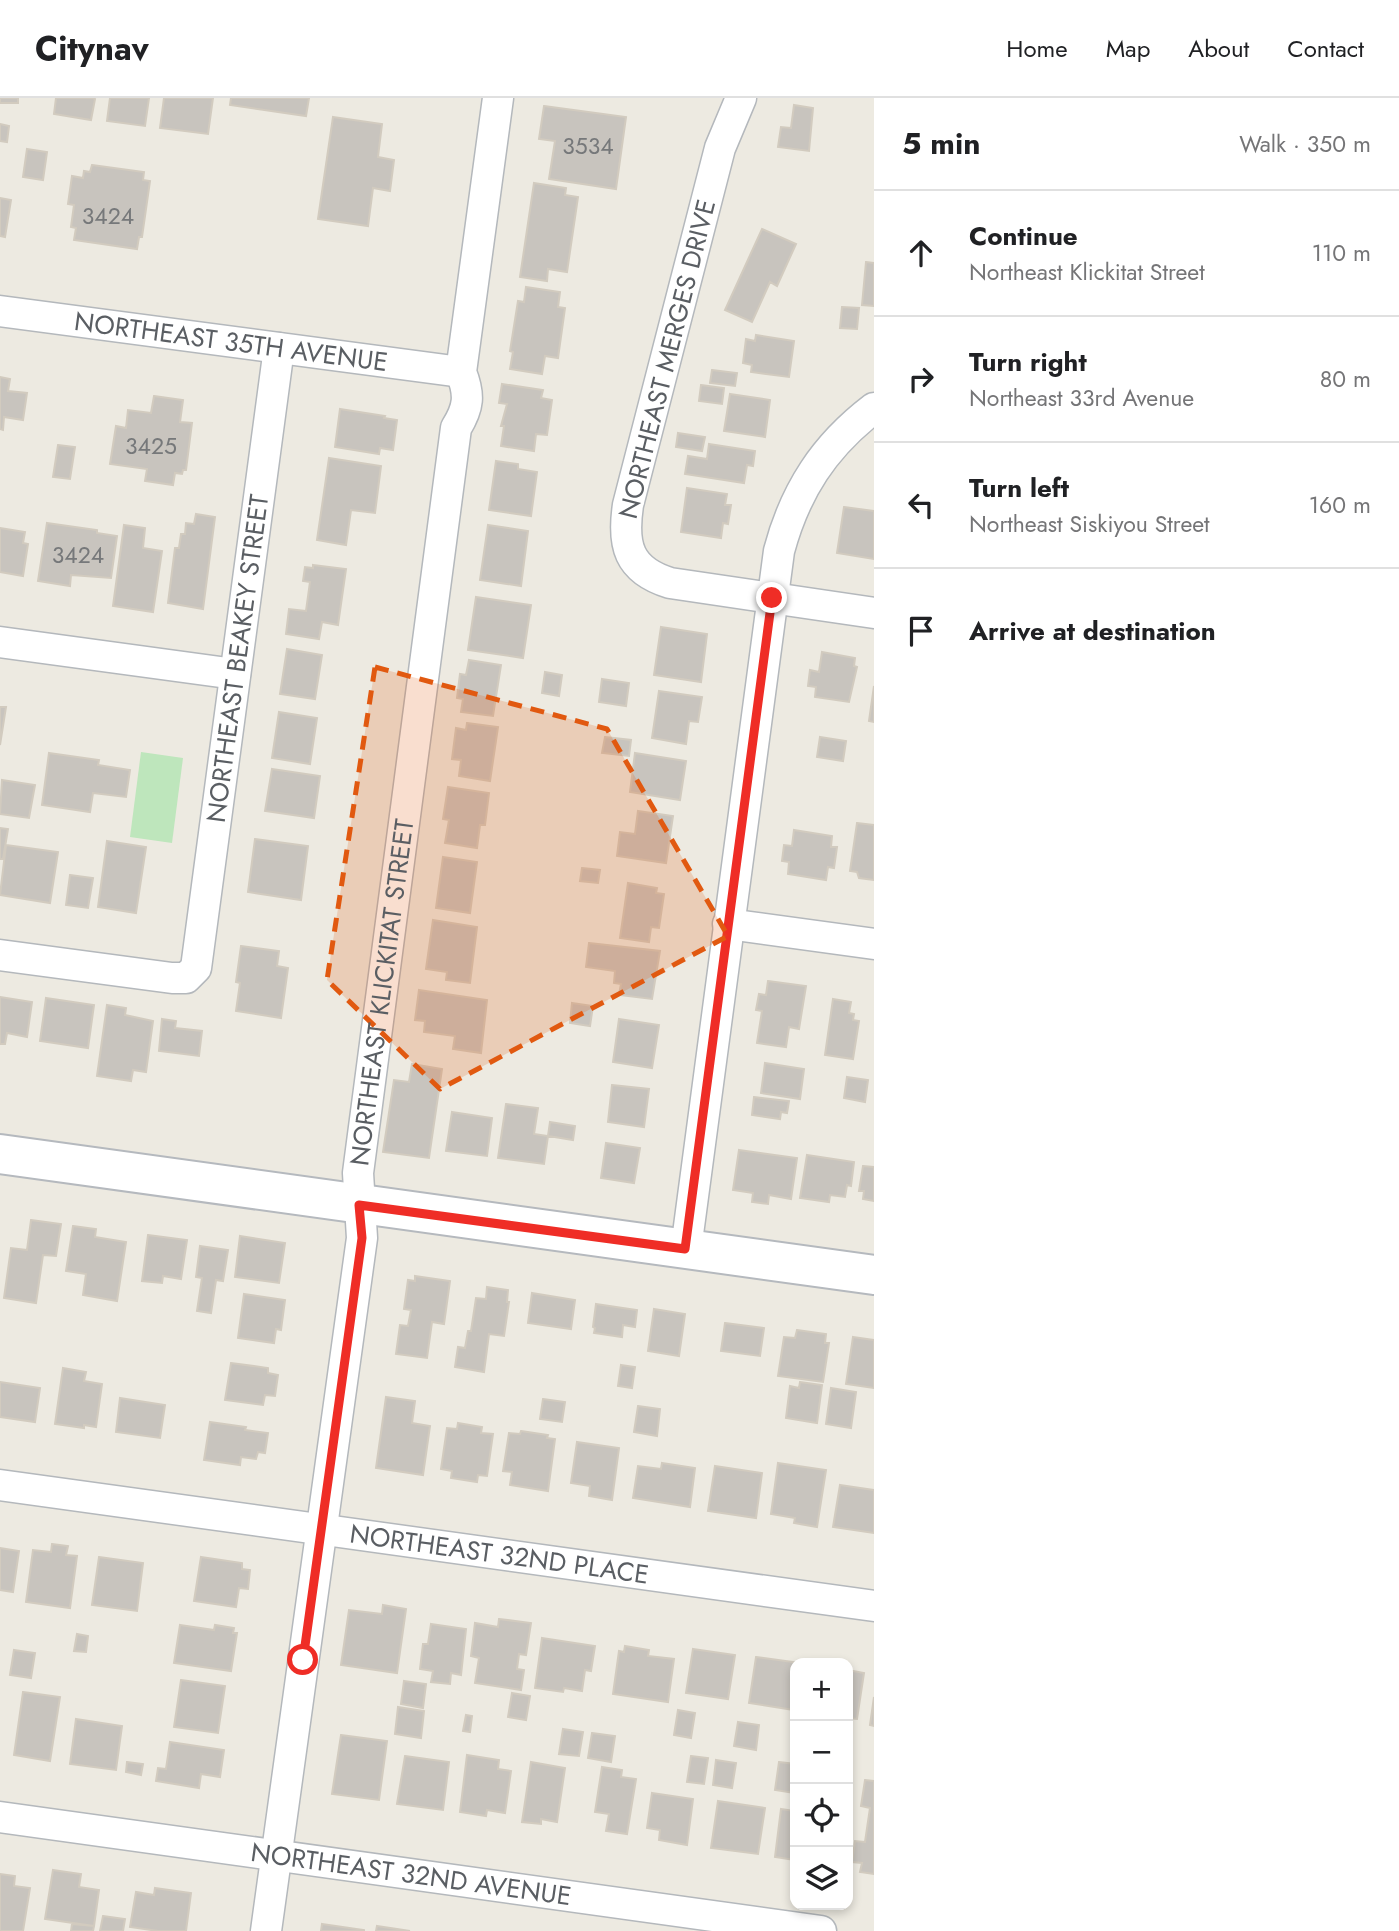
<!DOCTYPE html>
<meta charset="utf-8">
<style>
:root{--surface:#fff;--page:#f2f2f2;--text:#202124;--muted:#757577;--line:#e0e0e0}
body{margin:0;font-family:Jost,sans-serif;background:var(--page);color:var(--text)}
.controls{position:absolute;right:21px;bottom:21px;display:grid;overflow:hidden;border-radius:14px;box-shadow:0 4px 10px #0003}
.controls button{width:63px;height:63px;display:grid;place-items:center;padding:0;border:0;border-bottom:2px solid var(--line);background:var(--surface);color:var(--text);font:35px sans-serif}
.stop{position:absolute;width:21px;height:21px;margin:-16px;border:5px solid #ef2d26;border-radius:50%;background:#fff}
.stop.end{background:#ef2d26;border-color:#fff;box-shadow:0 2px 7px #0008}
.list{margin:0;padding:0;list-style:none}
h2{display:flex;justify-content:space-between;align-items:center;height:91px;margin:0;padding:0 28px;font-size:30px}
h2 small{font-size:23px;font-weight:400;color:var(--muted)}
.list li{display:grid;grid-template-columns:46px 1fr auto;gap:21px;align-items:center;box-sizing:border-box;height:126px;padding:0 28px;border-top:2px solid var(--line)}
.list b{display:block;font-size:26px;white-space:nowrap}
.list p{margin:0;font-size:23px;white-space:nowrap;color:var(--muted)}
.list em{font-size:23px;font-style:normal;color:var(--muted)}
.icon{flex:none;width:38px;height:38px;fill:none;stroke:currentColor;stroke-width:2;stroke-linecap:round;stroke-linejoin:round}
.map{position:relative;flex:none;width:874px;height:1833px;overflow:hidden}
header{display:flex;align-items:center;gap:42px;box-sizing:border-box;height:98px;padding:0 35px;background:var(--surface);border-bottom:2px solid var(--line)}
header strong{font-size:33px}
nav{display:flex;gap:38px;margin-inline-start:auto;font-size:24px}
main{display:flex}
aside{flex:1;background:var(--surface)}
.map>svg:first-child{display:block}
</style>
<header>
<strong>Citynav</strong>
<nav><a>Home</a><a>Map</a><a>About</a><a>Contact</a></nav>
</header>
<main>
<div class="map">
<svg width="874" height="1833" viewBox="0 0 874 1833">
<rect width="100%" height="100%" fill="#edeae1"/>
<path fill="#bee6bc" d="M 141,654 L 183,660 L 172,745 L 130,739 Z"/>
<path fill="#c8c4be" stroke="#d2cbbf" stroke-width="2" d="M 0,0 L 18,0 L 18,5 L 0,5 Z
M 56,0 L 93,0 L 95,1 L 91,22 L 54,16 Z
M 110,0 L 149,0 L 145,28 L 107,23 Z
M 164,0 L 213,0 L 208,36 L 160,30 Z
M 231,0 L 309,0 L 306,18 L 230,7 Z
M 794,7 L 813,10 L 809,53 L 778,49 L 781,29 L 791,30 Z
M 544,8 L 626,19 L 616,91 L 549,81 L 555,43 L 539,41 Z
M 333,19 L 382,26 L 378,59 L 394,62 L 390,93 L 373,90 L 368,128 L 318,121 Z
M 0,26 L 9,28 L 7,44 L 0,43 Z
M 27,51 L 47,54 L 43,82 L 23,79 Z
M 92,67 L 144,74 L 143,82 L 150,83 L 142,139 L 139,139 L 137,151 L 74,142 L 76,130 L 71,129 L 74,107 L 68,106 L 72,78 L 83,80 L 84,73 L 90,74 Z
M 534,85 L 566,90 L 565,97 L 578,99 L 567,174 L 548,171 L 547,183 L 520,179 Z
M 0,100 L 11,102 L 5,139 L 0,138 Z
M 762,131 L 796,146 L 777,188 L 770,184 L 752,224 L 725,212 Z
M 866,164 L 874,165 L 874,208 L 862,207 Z
M 526,189 L 560,194 L 558,209 L 565,210 L 558,260 L 545,258 L 542,276 L 510,271 L 513,254 L 510,253 L 518,203 L 524,204 Z
M 842,209 L 859,210 L 857,231 L 840,230 Z
M 756,237 L 794,243 L 789,279 L 751,274 L 752,267 L 743,265 L 746,241 L 755,243 Z
M 712,272 L 737,275 L 735,288 L 710,285 Z
M 0,279 L 10,281 L 8,293 L 27,295 L 23,322 L 4,319 L 3,332 L 0,331 Z
M 502,286 L 543,292 L 541,300 L 552,302 L 547,337 L 536,336 L 534,353 L 501,348 L 504,328 L 501,328 L 507,306 L 499,305 Z
M 701,287 L 724,290 L 722,306 L 699,303 Z
M 730,296 L 770,302 L 765,339 L 724,333 Z
M 154,298 L 183,302 L 180,324 L 192,325 L 186,372 L 183,372 L 182,376 L 175,375 L 173,387 L 145,383 L 147,371 L 110,366 L 116,328 L 126,330 L 128,312 L 151,315 Z
M 340,311 L 385,318 L 384,320 L 397,322 L 393,352 L 380,350 L 379,356 L 335,349 Z
M 678,335 L 705,339 L 702,353 L 676,349 Z
M 709,346 L 755,353 L 753,368 L 747,367 L 744,385 L 685,376 L 688,358 L 707,361 Z
M 58,347 L 75,349 L 70,381 L 53,379 Z
M 329,360 L 381,368 L 375,415 L 351,412 L 346,447 L 317,442 Z
M 496,363 L 518,366 L 518,371 L 537,374 L 531,418 L 489,412 Z
M 687,390 L 727,396 L 725,407 L 731,407 L 728,426 L 723,425 L 721,440 L 681,434 Z
M 844,409 L 874,413 L 874,461 L 837,455 Z
M 196,416 L 215,419 L 203,511 L 168,505 L 175,450 L 179,450 L 181,436 L 185,436 L 186,425 L 194,426 Z
M 47,425 L 97,432 L 97,435 L 117,438 L 111,480 L 71,477 L 70,488 L 38,483 Z
M 124,427 L 145,430 L 143,450 L 162,453 L 153,514 L 113,508 Z
M 488,427 L 528,433 L 521,488 L 480,482 Z
M 0,430 L 25,434 L 23,445 L 28,446 L 23,478 L 0,474 Z
M 313,467 L 346,471 L 338,527 L 322,524 L 319,541 L 286,536 L 289,511 L 306,513 L 310,484 L 303,483 L 305,469 L 313,470 Z
M 476,499 L 531,507 L 523,560 L 468,552 Z
M 661,529 L 707,536 L 701,584 L 654,577 Z
M 287,551 L 322,557 L 315,601 L 280,596 Z
M 822,554 L 855,560 L 854,568 L 857,569 L 849,604 L 815,599 L 816,589 L 808,588 L 810,572 L 819,574 Z
M 469,562 L 501,567 L 493,618 L 461,614 L 463,601 L 457,600 L 460,576 L 466,577 Z
M 545,574 L 562,577 L 559,598 L 542,595 Z
M 602,581 L 629,585 L 626,608 L 599,604 Z
M 874,588 L 874,624 L 869,623 Z
M 659,593 L 702,599 L 698,624 L 689,623 L 686,646 L 652,640 Z
M 0,609 L 6,609 L 0,647 Z
M 279,614 L 317,620 L 310,666 L 272,660 Z
M 467,625 L 498,629 L 490,683 L 459,678 L 461,662 L 452,661 L 456,630 L 466,632 Z
M 605,639 L 631,642 L 629,658 L 602,655 Z
M 820,639 L 846,643 L 843,663 L 817,659 Z
M 49,655 L 99,662 L 98,667 L 130,672 L 126,699 L 93,695 L 90,714 L 42,707 Z
M 635,655 L 686,663 L 680,702 L 630,694 Z
M 272,671 L 320,678 L 314,720 L 265,713 Z
M 2,682 L 35,687 L 29,720 L 0,716 Z
M 448,689 L 489,695 L 485,727 L 480,727 L 477,750 L 445,745 L 449,722 L 443,721 Z
M 638,713 L 673,718 L 666,765 L 617,758 L 620,734 L 635,736 Z
M 857,725 L 874,727 L 874,782 L 859,780 L 857,774 L 850,773 Z
M 0,730 L 8,731 L 3,761 L 0,761 Z
M 794,732 L 832,738 L 831,749 L 837,749 L 834,770 L 828,769 L 826,782 L 788,776 L 789,764 L 782,763 L 784,747 L 792,748 Z
M 255,741 L 308,748 L 301,802 L 248,794 Z
M 107,743 L 146,749 L 136,815 L 98,809 Z
M 6,747 L 58,754 L 50,805 L 0,797 Z
M 443,759 L 477,764 L 470,815 L 436,810 Z
M 582,770 L 600,772 L 598,785 L 580,783 Z
M 70,777 L 93,780 L 88,810 L 66,807 Z
M 628,785 L 657,790 L 656,795 L 664,796 L 659,830 L 651,829 L 649,844 L 620,840 Z
M 433,822 L 477,829 L 470,885 L 446,882 L 447,874 L 426,871 Z
M 589,845 L 660,853 L 652,901 L 619,897 L 621,886 L 614,885 L 615,873 L 586,869 Z
M 241,848 L 279,853 L 277,868 L 288,870 L 281,920 L 236,913 L 240,885 L 236,884 Z
M 768,883 L 806,888 L 799,931 L 789,929 L 786,949 L 757,945 L 762,913 L 756,912 L 759,896 L 766,897 Z
M 419,892 L 487,902 L 481,955 L 453,951 L 455,938 L 424,934 L 425,923 L 415,922 Z
M 0,899 L 32,904 L 27,939 L 7,935 L 5,946 L 0,946 Z
M 46,900 L 94,907 L 88,950 L 40,943 Z
M 833,901 L 851,904 L 849,915 L 854,916 L 853,922 L 859,923 L 853,961 L 825,957 Z
M 572,905 L 593,908 L 590,928 L 570,925 Z
M 107,907 L 126,910 L 125,917 L 153,923 L 146,974 L 133,972 L 131,983 L 97,978 Z
M 162,921 L 176,923 L 175,930 L 202,933 L 199,958 L 159,953 Z
M 619,921 L 659,927 L 652,970 L 613,964 Z
M 765,965 L 804,971 L 800,1001 L 761,995 Z
M 412,966 L 442,971 L 429,1060 L 383,1054 L 394,982 L 409,984 Z
M 847,979 L 868,982 L 865,1004 L 844,1000 Z
M 612,987 L 649,991 L 644,1029 L 608,1024 Z
M 754,999 L 789,1003 L 787,1015 L 781,1014 L 780,1021 L 752,1017 Z
M 506,1006 L 538,1010 L 534,1036 L 548,1038 L 544,1066 L 498,1060 Z
M 452,1014 L 492,1020 L 487,1058 L 446,1053 Z
M 550,1024 L 575,1028 L 573,1042 L 548,1038 Z
M 606,1045 L 640,1050 L 634,1085 L 601,1080 Z
M 739,1052 L 797,1060 L 791,1101 L 769,1097 L 768,1106 L 752,1104 L 753,1095 L 733,1092 Z
M 807,1057 L 854,1064 L 851,1088 L 847,1087 L 845,1099 L 830,1097 L 829,1104 L 800,1100 Z
M 863,1068 L 874,1069 L 874,1103 L 863,1101 L 864,1093 L 859,1093 Z
M 31,1122 L 61,1126 L 56,1158 L 43,1157 L 36,1205 L 4,1200 L 11,1150 L 27,1152 Z
M 73,1128 L 96,1131 L 95,1139 L 126,1144 L 117,1203 L 83,1197 L 86,1176 L 66,1173 Z
M 148,1137 L 187,1142 L 181,1181 L 163,1178 L 162,1185 L 142,1183 Z
M 240,1138 L 285,1145 L 279,1185 L 235,1179 Z
M 200,1148 L 228,1152 L 223,1183 L 216,1182 L 211,1215 L 197,1213 L 202,1180 L 196,1179 Z
M 415,1178 L 450,1183 L 444,1226 L 432,1224 L 427,1260 L 396,1256 L 400,1227 L 408,1228 L 411,1212 L 404,1211 L 408,1182 L 415,1183 Z
M 487,1189 L 508,1192 L 507,1204 L 509,1204 L 504,1238 L 489,1236 L 484,1274 L 455,1269 L 458,1249 L 465,1250 L 468,1233 L 471,1233 L 476,1200 L 486,1201 Z
M 532,1195 L 575,1202 L 571,1231 L 528,1225 Z
M 244,1196 L 285,1202 L 281,1232 L 276,1231 L 274,1245 L 238,1240 Z
M 596,1206 L 637,1212 L 635,1229 L 623,1227 L 622,1239 L 594,1235 L 595,1230 L 593,1229 Z
M 654,1211 L 685,1216 L 679,1258 L 648,1253 Z
M 725,1225 L 764,1230 L 760,1258 L 721,1253 Z
M 797,1232 L 826,1236 L 825,1245 L 829,1245 L 823,1284 L 778,1278 L 784,1239 L 795,1240 Z
M 853,1239 L 874,1242 L 874,1290 L 846,1286 Z
M 231,1265 L 268,1270 L 268,1275 L 278,1277 L 275,1298 L 265,1297 L 263,1307 L 225,1302 Z
M 621,1267 L 635,1269 L 632,1290 L 618,1288 Z
M 63,1270 L 86,1274 L 84,1283 L 102,1286 L 96,1329 L 84,1327 L 84,1330 L 55,1326 Z
M 0,1284 L 40,1290 L 35,1324 L 0,1319 Z
M 800,1284 L 822,1287 L 817,1325 L 786,1320 L 790,1288 L 799,1290 Z
M 831,1290 L 856,1294 L 851,1330 L 826,1326 Z
M 386,1299 L 415,1303 L 412,1325 L 430,1328 L 423,1377 L 376,1370 Z
M 120,1300 L 165,1307 L 160,1340 L 116,1334 Z
M 543,1301 L 565,1304 L 562,1324 L 540,1321 Z
M 638,1308 L 660,1311 L 657,1338 L 634,1334 Z
M 210,1324 L 246,1329 L 245,1332 L 268,1335 L 265,1355 L 258,1354 L 256,1361 L 241,1359 L 240,1367 L 204,1362 Z
M 458,1325 L 482,1329 L 481,1335 L 493,1336 L 487,1378 L 478,1377 L 477,1384 L 451,1380 L 452,1373 L 441,1371 L 447,1330 L 457,1331 Z
M 521,1333 L 548,1337 L 547,1340 L 555,1341 L 548,1393 L 510,1387 L 512,1374 L 503,1373 L 509,1335 L 520,1336 Z
M 577,1344 L 619,1350 L 612,1402 L 589,1398 L 590,1388 L 571,1385 Z
M 662,1365 L 695,1370 L 690,1409 L 633,1400 L 638,1368 L 661,1371 Z
M 778,1365 L 826,1372 L 817,1429 L 794,1425 L 795,1420 L 771,1416 Z
M 715,1368 L 762,1375 L 756,1420 L 708,1413 Z
M 840,1387 L 874,1392 L 874,1435 L 833,1429 Z
M 52,1446 L 68,1448 L 66,1457 L 77,1458 L 70,1510 L 26,1504 L 33,1452 L 51,1454 Z
M 0,1450 L 19,1453 L 13,1494 L 0,1492 Z
M 99,1459 L 143,1465 L 137,1513 L 92,1507 Z
M 201,1459 L 242,1465 L 242,1471 L 250,1472 L 248,1491 L 239,1490 L 236,1509 L 194,1503 Z
M 383,1507 L 406,1511 L 397,1575 L 341,1567 L 349,1512 L 382,1516 Z
M 499,1521 L 531,1525 L 526,1557 L 519,1556 L 517,1571 L 524,1572 L 521,1592 L 475,1585 L 479,1560 L 471,1558 L 475,1525 L 498,1529 Z
M 431,1526 L 466,1531 L 461,1577 L 451,1575 L 450,1586 L 431,1584 L 433,1573 L 420,1571 L 423,1546 L 428,1546 Z
M 180,1527 L 214,1532 L 215,1527 L 234,1530 L 233,1535 L 237,1535 L 231,1573 L 174,1565 Z
M 77,1536 L 88,1538 L 86,1554 L 74,1553 Z
M 542,1540 L 595,1548 L 591,1573 L 585,1572 L 582,1593 L 564,1590 L 563,1594 L 535,1590 Z
M 625,1548 L 649,1552 L 648,1558 L 674,1561 L 668,1604 L 613,1596 L 619,1553 L 624,1554 Z
M 693,1551 L 735,1557 L 728,1601 L 686,1595 Z
M 14,1552 L 35,1555 L 31,1580 L 10,1577 Z
M 756,1559 L 800,1565 L 795,1565 L 794,1612 L 749,1605 Z
M 848,1572 L 864,1575 L 857,1621 L 848,1620 Z
M 181,1582 L 225,1588 L 218,1635 L 174,1629 Z
M 404,1583 L 426,1586 L 423,1610 L 401,1606 Z
M 23,1594 L 60,1599 L 50,1663 L 14,1657 Z
M 512,1595 L 530,1598 L 526,1622 L 508,1619 Z
M 874,1599 L 874,1628 L 870,1627 Z
M 398,1609 L 424,1613 L 421,1640 L 395,1636 Z
M 678,1612 L 695,1615 L 691,1640 L 674,1637 Z
M 466,1617 L 472,1618 L 470,1634 L 463,1633 Z
M 76,1621 L 122,1628 L 116,1672 L 70,1666 Z
M 738,1624 L 759,1627 L 756,1652 L 734,1648 Z
M 563,1631 L 583,1634 L 579,1658 L 559,1656 Z
M 592,1635 L 615,1638 L 611,1664 L 588,1660 Z
M 341,1637 L 387,1643 L 379,1702 L 332,1696 Z
M 170,1644 L 224,1652 L 220,1679 L 201,1676 L 199,1690 L 156,1683 L 158,1670 L 166,1671 Z
M 467,1657 L 499,1662 L 498,1671 L 511,1673 L 505,1715 L 487,1712 L 486,1718 L 460,1714 Z
M 405,1658 L 449,1664 L 443,1712 L 397,1706 Z
M 691,1658 L 708,1660 L 704,1686 L 687,1684 Z
M 716,1662 L 736,1665 L 732,1690 L 713,1687 Z
M 127,1664 L 143,1666 L 141,1677 L 126,1674 Z
M 531,1664 L 565,1670 L 557,1724 L 541,1721 L 541,1726 L 522,1724 Z
M 779,1664 L 795,1666 L 795,1695 L 775,1692 Z
M 602,1669 L 622,1672 L 621,1679 L 636,1681 L 627,1736 L 606,1733 L 609,1716 L 595,1714 Z
M 865,1682 L 874,1683 L 874,1776 L 860,1774 L 862,1765 L 852,1764 L 855,1743 L 865,1744 L 870,1710 L 861,1708 Z
M 652,1695 L 693,1701 L 687,1747 L 659,1742 L 660,1732 L 647,1730 Z
M 718,1703 L 765,1710 L 758,1756 L 711,1750 Z
M 781,1711 L 795,1713 L 795,1762 L 775,1759 Z
M 53,1772 L 81,1776 L 79,1789 L 99,1792 L 94,1828 L 45,1821 Z
M 0,1776 L 15,1778 L 14,1788 L 30,1790 L 23,1833 L 0,1833 Z
M 155,1790 L 191,1795 L 186,1833 L 158,1833 L 130,1829 L 136,1794 L 154,1797 Z
M 103,1818 L 125,1821 L 123,1833 L 100,1833 Z
M 72,1826 L 94,1828 L 93,1833 L 71,1833 Z
M 322,1826 L 364,1832 L 364,1833 L 321,1833 Z
M 377,1828 L 397,1831 L 410,1833 L 376,1833 Z"/>
<g fill="none" stroke-linecap="round" stroke-linejoin="round">
<g stroke="#b4b8bc" stroke-width="33">
<g id="street">
<path d="M 741,0 L 720,50 L 628,407 C 622,447 628,472 670,485 L 874,515"/>
<path id="s1" d="M 0,213 L 461,274"/>
<path d="M 0,544 L 235,576"/>
<path d="M 728,826 L 874,846"/>
<path id="s2" d="M 0,857 L 172,880 L 186,880 L 196,870 L 279,250"/>
<path d="M 686,1151 L 779,453 C 795,393 824,348 874,310"/>
<path id="s3" d="M 0,1387 L 874,1508"/>
<path id="s4" d="M 0,1719 L 821,1833"/>
<path id="s5" d="M 266,1833 L 362,1140 L 358,1075 L 456,330 C 469,309 470,297 461,274 L 498,0"/>
</g>
</g>
<g stroke="#b5b9be" stroke-width="42">
<path id="secondary" d="M 0,1056 L 874,1177"/>
</g>
<use href="#street" stroke="#fff" stroke-width="30"/>
<use href="#secondary" stroke="#fff" stroke-width="38"/>
</g>
<g fill="none" stroke-linecap="round" stroke-linejoin="round">
<path stroke="#ef2d26" stroke-width="9" d="M 303,1562 L 362,1140 L 359,1107 L 685,1151 L 772,500"/>
</g>
<path fill="#e15910" fill-opacity="0.2" stroke="#e15910" stroke-width="5" stroke-dasharray="14 9" stroke-linejoin="round" d="M 375,569 L 607,631 L 728,838 L 440,991 L 327,882 Z"/>
<g text-anchor="middle" stroke-width="5" stroke-linejoin="round" paint-order="stroke">
<g font-size="23" fill="#76787a">
<text x="588" y="56">3534</text>
<text x="108" y="126">3424</text>
<text x="151" y="356">3425</text>
<text x="78" y="465">3424</text>
</g>
<g font-size="26" fill="#5a5e63" stroke="#fff">
<text dy="9" stroke="none"><textPath href="#s1" startOffset="233">NORTHEAST 35TH AVENUE</textPath></text>
<text transform="translate(667 261) rotate(-76)" y="9">NORTHEAST MERGES DRIVE</text>
<text dy="9" stroke="none"><textPath href="#s2" startOffset="514">NORTHEAST BEAKEY STREET</textPath></text>
<text dy="9" stroke="none"><textPath href="#s5" startOffset="947">NORTHEAST KLICKITAT STREET</textPath></text>
<text dy="9" stroke="none"><textPath href="#s3" startOffset="504">NORTHEAST 32ND PLACE</textPath></text>
<text dy="9" stroke="none"><textPath href="#s4" startOffset="415">NORTHEAST 32ND AVENUE</textPath></text>
</g>
</g>
</svg>
<div class="controls">
<button>+</button>
<button>−</button>
<button><svg class="icon" aria-label="locate" viewBox="0 0 24 24"><circle cx="12" cy="12" r="6"/><path d="M12 2v4M12 18v4M2 12h4M18 12h4"/></svg></button>
<button><svg class="icon" aria-label="layers" viewBox="0 0 24 24"><path d="M12 4l9 5-9 5-9-5zM3 14l9 5 9-5"/></svg></button>
</div>
<div class="stop" style="left:303px;top:1562px"></div>
<div class="stop end" style="left:772px;top:500px"></div>
</div>
<aside>
<h2>5 min<small>Walk · 350 m</small></h2>
<ul class="list">
<li><svg class="icon" aria-label="ahead" viewBox="0 0 24 24"><path d="M12 20V5M6 11l6-6 6 6"/></svg><div><b>Continue</b><p>Northeast Klickitat Street</p></div><em>110 m</em></li>
<li><svg class="icon" aria-label="right" viewBox="0 0 24 24"><path d="M7 20v-9h11M14 6l5 5-5 5"/></svg><div><b>Turn right</b><p>Northeast 33rd Avenue</p></div><em>80 m</em></li>
<li><svg class="icon" aria-label="left" viewBox="0 0 24 24"><path d="M17 20v-9H6M10 6l-5 5 5 5"/></svg><div><b>Turn left</b><p>Northeast Siskiyou Street</p></div><em>160 m</em></li>
<li><svg class="icon" aria-label="arrive" viewBox="0 0 24 24"><path d="M6 21V4h12l-3 4 3 4H6"/></svg><div><b>Arrive at destination</b></div></li>
</ul>
</aside>
</main>
